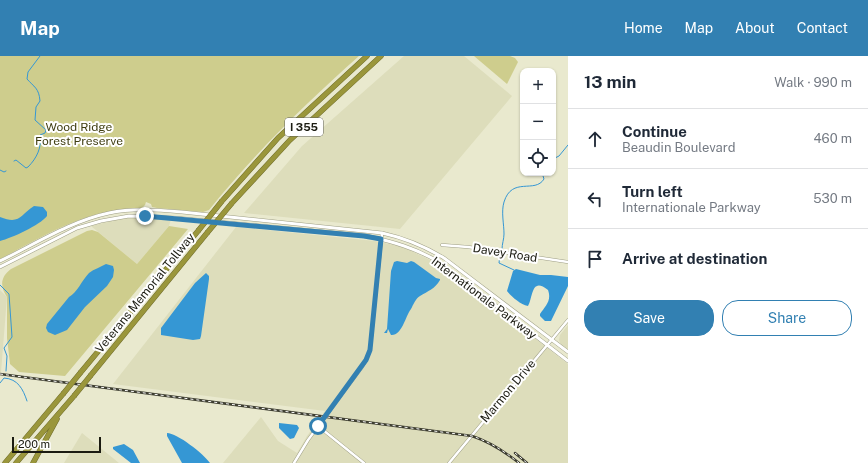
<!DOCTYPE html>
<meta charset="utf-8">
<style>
:root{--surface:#fff;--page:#f6f6f7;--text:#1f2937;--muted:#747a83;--line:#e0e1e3;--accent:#3280b2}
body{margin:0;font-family:"Public Sans",sans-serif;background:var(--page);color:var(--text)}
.controls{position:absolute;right:12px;top:12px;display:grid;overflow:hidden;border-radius:8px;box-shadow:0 1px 3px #0004}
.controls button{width:36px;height:36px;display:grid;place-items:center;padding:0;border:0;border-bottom:1px solid var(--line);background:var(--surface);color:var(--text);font:20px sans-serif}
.scale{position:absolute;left:12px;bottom:10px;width:89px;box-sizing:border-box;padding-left:4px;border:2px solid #1b1b11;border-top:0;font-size:11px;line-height:14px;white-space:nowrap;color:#1b1b11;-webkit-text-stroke:3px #fff;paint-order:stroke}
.stop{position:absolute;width:12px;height:12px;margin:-9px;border:3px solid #3280b2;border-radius:50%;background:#fff}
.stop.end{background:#3280b2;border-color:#fff;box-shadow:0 1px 4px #0008}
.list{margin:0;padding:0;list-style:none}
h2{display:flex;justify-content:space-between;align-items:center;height:52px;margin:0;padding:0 16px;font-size:17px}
h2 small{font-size:13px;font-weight:400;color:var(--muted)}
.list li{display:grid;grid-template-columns:26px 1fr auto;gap:12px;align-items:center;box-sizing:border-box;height:60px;padding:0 16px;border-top:1px solid var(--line)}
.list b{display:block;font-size:15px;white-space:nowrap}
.list p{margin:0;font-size:13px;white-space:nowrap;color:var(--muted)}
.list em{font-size:13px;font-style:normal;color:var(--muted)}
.actions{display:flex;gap:8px;padding:12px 16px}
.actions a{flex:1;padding:9px 0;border:1px solid var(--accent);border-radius:16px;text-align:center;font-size:14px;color:var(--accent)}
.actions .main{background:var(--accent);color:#fff}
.icon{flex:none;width:22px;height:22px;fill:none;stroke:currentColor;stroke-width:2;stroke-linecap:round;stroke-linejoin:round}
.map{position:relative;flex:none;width:568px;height:407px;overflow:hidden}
header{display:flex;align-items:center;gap:24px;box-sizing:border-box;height:56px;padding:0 20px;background:var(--accent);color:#fff}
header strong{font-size:19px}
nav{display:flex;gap:22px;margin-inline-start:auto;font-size:14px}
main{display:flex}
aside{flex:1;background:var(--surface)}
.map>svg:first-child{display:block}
</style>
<header>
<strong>Map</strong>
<nav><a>Home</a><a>Map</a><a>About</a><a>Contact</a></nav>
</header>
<main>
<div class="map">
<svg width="568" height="407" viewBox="0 0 568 407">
<rect width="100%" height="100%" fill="#e9e9ce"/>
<path fill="#ddb" d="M 404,0 L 464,0 L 512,40 L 400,173 L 244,157 L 302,90 Z
M 123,162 L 151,162 L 171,163 L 169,170 L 137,208 L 91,170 Z
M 236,171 L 375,185 L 403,191 L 430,204 L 454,220 L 568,308 L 568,407 L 223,407 L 261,361 L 278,385 L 297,397 L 307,380 L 325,355 L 113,328 Z
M 0,234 L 7,241 L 1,316 L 0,316 Z
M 568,269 L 568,294 L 561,289 L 559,284 L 560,279 Z
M 82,377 L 119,407 L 64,407 Z"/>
<path fill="#cecd8d" d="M 0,0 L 359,0 C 305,48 254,98 209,154 L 203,156 L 157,152 L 152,151 L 151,148 L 146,146 L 145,149 L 142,152 C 88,152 46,179 0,203 Z
M 474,0 L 510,0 L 515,2 L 518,6 L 507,28 Z
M 169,170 L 188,173 L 65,320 L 19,316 L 10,308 L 7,282 L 7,241 C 0,231 0,221 11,213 L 87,175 L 92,174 L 98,176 L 137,208 Z"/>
<path fill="#3597d4" d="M 34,150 L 43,151 L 47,156 L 47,160 C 40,169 12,182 0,185 L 0,161 C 20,169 20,159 34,150 Z
M 397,205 L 407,207 L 411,205 L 414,206 L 436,222 L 440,223 L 440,224 C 435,233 428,235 420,240 C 416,242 413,249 411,253 C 405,261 402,280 391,279 L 388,273 L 387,277 L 384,277 L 387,273 L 391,215 L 394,206 Z
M 106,208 L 113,210 L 114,214 L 113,221 L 107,230 L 85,251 L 67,274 L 55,279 L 48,276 L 46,272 L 47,268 L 69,241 C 77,237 82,224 89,217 C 94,213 101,211 106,208 Z
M 516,213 L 540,219 L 551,219 L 568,221 L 568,230 L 551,265 L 545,265 L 540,260 L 540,258 C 545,250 552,245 548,234 C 531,220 533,242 528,250 C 520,248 512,241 507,235 L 513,215 Z
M 206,217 L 209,220 L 209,223 L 201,280 L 200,283 L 193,284 L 161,279 L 161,272 L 195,227 Z
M 279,367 L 297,369 L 299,372 L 294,382 L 290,383 L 279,372 Z
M 167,377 C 177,377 204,398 210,407 L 182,407 L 167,380 Z
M 124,388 L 133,394 L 140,407 L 131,407 L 113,393 L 113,391 Z"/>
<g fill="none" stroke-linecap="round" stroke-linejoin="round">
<path stroke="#3597d4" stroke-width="1" d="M 553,103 L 559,100 L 568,89
M 14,105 L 16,104 L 26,112 L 28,111 C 37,102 42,91 40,79 L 45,77 L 46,74 L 35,64 L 36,51 L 40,45 C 39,32 34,31 27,23 L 28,16 L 40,0
M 0,114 L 4,116 L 6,115
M 502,193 C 502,188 504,183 504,178 C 504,168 501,156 504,146 C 512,120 535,138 544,123 L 542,117
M 500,199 L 499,207 L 514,214
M 0,229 L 9,238 L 12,281 L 4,292 L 7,300 L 6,315
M 0,327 L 4,322 C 18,323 23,333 27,345"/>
<g stroke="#9e9e85" stroke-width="3.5">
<path id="minor" d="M 442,189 L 468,191 L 568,206
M 318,370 L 364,407
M 294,407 L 308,384 L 362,311 L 366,304 L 370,294 L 382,177
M 449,407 L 568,264"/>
</g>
<g stroke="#9e9e85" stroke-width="4">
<path id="tertiary" d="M 0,205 C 35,188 71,165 109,157 C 133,152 158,154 182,156 L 382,177 C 405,182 424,190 444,202 L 568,296
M 0,211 L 77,172 L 101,165 L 129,160 L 176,162 L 367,180 C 394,186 415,192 439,206 L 568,305"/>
</g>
<g stroke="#6e6b2c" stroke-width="5.5">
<path id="motorway" d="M 222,145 L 278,82 L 367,0
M 232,147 L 290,84 L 381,0
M 81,316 L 198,175
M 91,319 L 207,177
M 5,407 L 63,338
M 16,407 L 74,340
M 33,407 L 57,363"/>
</g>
<use href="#minor" stroke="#fff" stroke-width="2.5"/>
<use href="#tertiary" stroke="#fff" stroke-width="3"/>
<use href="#motorway" stroke="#9a963b" stroke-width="4.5"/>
<g stroke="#3d3d30" stroke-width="2.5">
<path id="rail" d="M 0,318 L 472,380 C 490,386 504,395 519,407
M 515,397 L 527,407"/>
</g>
<use href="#rail" stroke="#fff" stroke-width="1" stroke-dasharray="3" stroke-linecap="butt"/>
<g stroke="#6e6b2c" stroke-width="5.5" stroke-linecap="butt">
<path id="motorway-bridge" d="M 198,175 L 222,145
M 207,177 L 232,147
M 63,338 L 81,316
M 74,340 L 91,319"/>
</g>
<use href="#motorway-bridge" stroke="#9a963b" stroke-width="4.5"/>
</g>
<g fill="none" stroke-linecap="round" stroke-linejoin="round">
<path stroke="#3280b2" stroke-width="5" d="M 145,160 L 364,180 L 381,183 L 370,294 L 366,304 L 318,370"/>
</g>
<g text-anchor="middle" stroke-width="4" stroke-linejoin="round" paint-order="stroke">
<rect fill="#fff" stroke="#5f5f58" stroke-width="1" x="285" y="62" width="38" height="18" rx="3"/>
<g font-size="11" font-weight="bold" fill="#1b1b11">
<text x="304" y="75">I 355</text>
</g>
<g font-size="12" fill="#3f3d11" stroke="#fff">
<text x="79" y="75">Wood Ridge<tspan x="79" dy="14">Forest Preserve</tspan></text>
</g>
<g font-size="12" fill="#1b1b11" stroke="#fff">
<text transform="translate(505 197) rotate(9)" y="4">Davey Road</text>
<text transform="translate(145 237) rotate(-51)" y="4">Veterans Memorial Tollway</text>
<text transform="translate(484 242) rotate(37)" y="4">Internationale Parkway</text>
<text transform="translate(508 335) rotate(-50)" y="4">Marmon Drive</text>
</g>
</g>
</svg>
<div class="controls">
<button>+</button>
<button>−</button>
<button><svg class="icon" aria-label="locate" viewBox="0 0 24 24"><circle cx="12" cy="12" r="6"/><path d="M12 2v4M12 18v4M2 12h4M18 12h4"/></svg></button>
</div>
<div class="scale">200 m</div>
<div class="stop" style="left:318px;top:370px"></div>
<div class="stop end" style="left:145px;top:160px"></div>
</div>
<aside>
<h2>13 min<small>Walk · 990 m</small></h2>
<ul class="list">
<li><svg class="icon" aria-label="ahead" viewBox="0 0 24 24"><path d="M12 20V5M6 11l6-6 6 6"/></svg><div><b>Continue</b><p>Beaudin Boulevard</p></div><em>460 m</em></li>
<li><svg class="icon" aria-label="left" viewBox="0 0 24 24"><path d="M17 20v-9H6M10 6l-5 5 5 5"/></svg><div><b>Turn left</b><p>Internationale Parkway</p></div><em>530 m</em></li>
<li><svg class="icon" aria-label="arrive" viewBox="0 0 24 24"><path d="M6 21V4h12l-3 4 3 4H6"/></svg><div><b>Arrive at destination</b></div></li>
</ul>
<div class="actions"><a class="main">Save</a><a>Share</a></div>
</aside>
</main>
